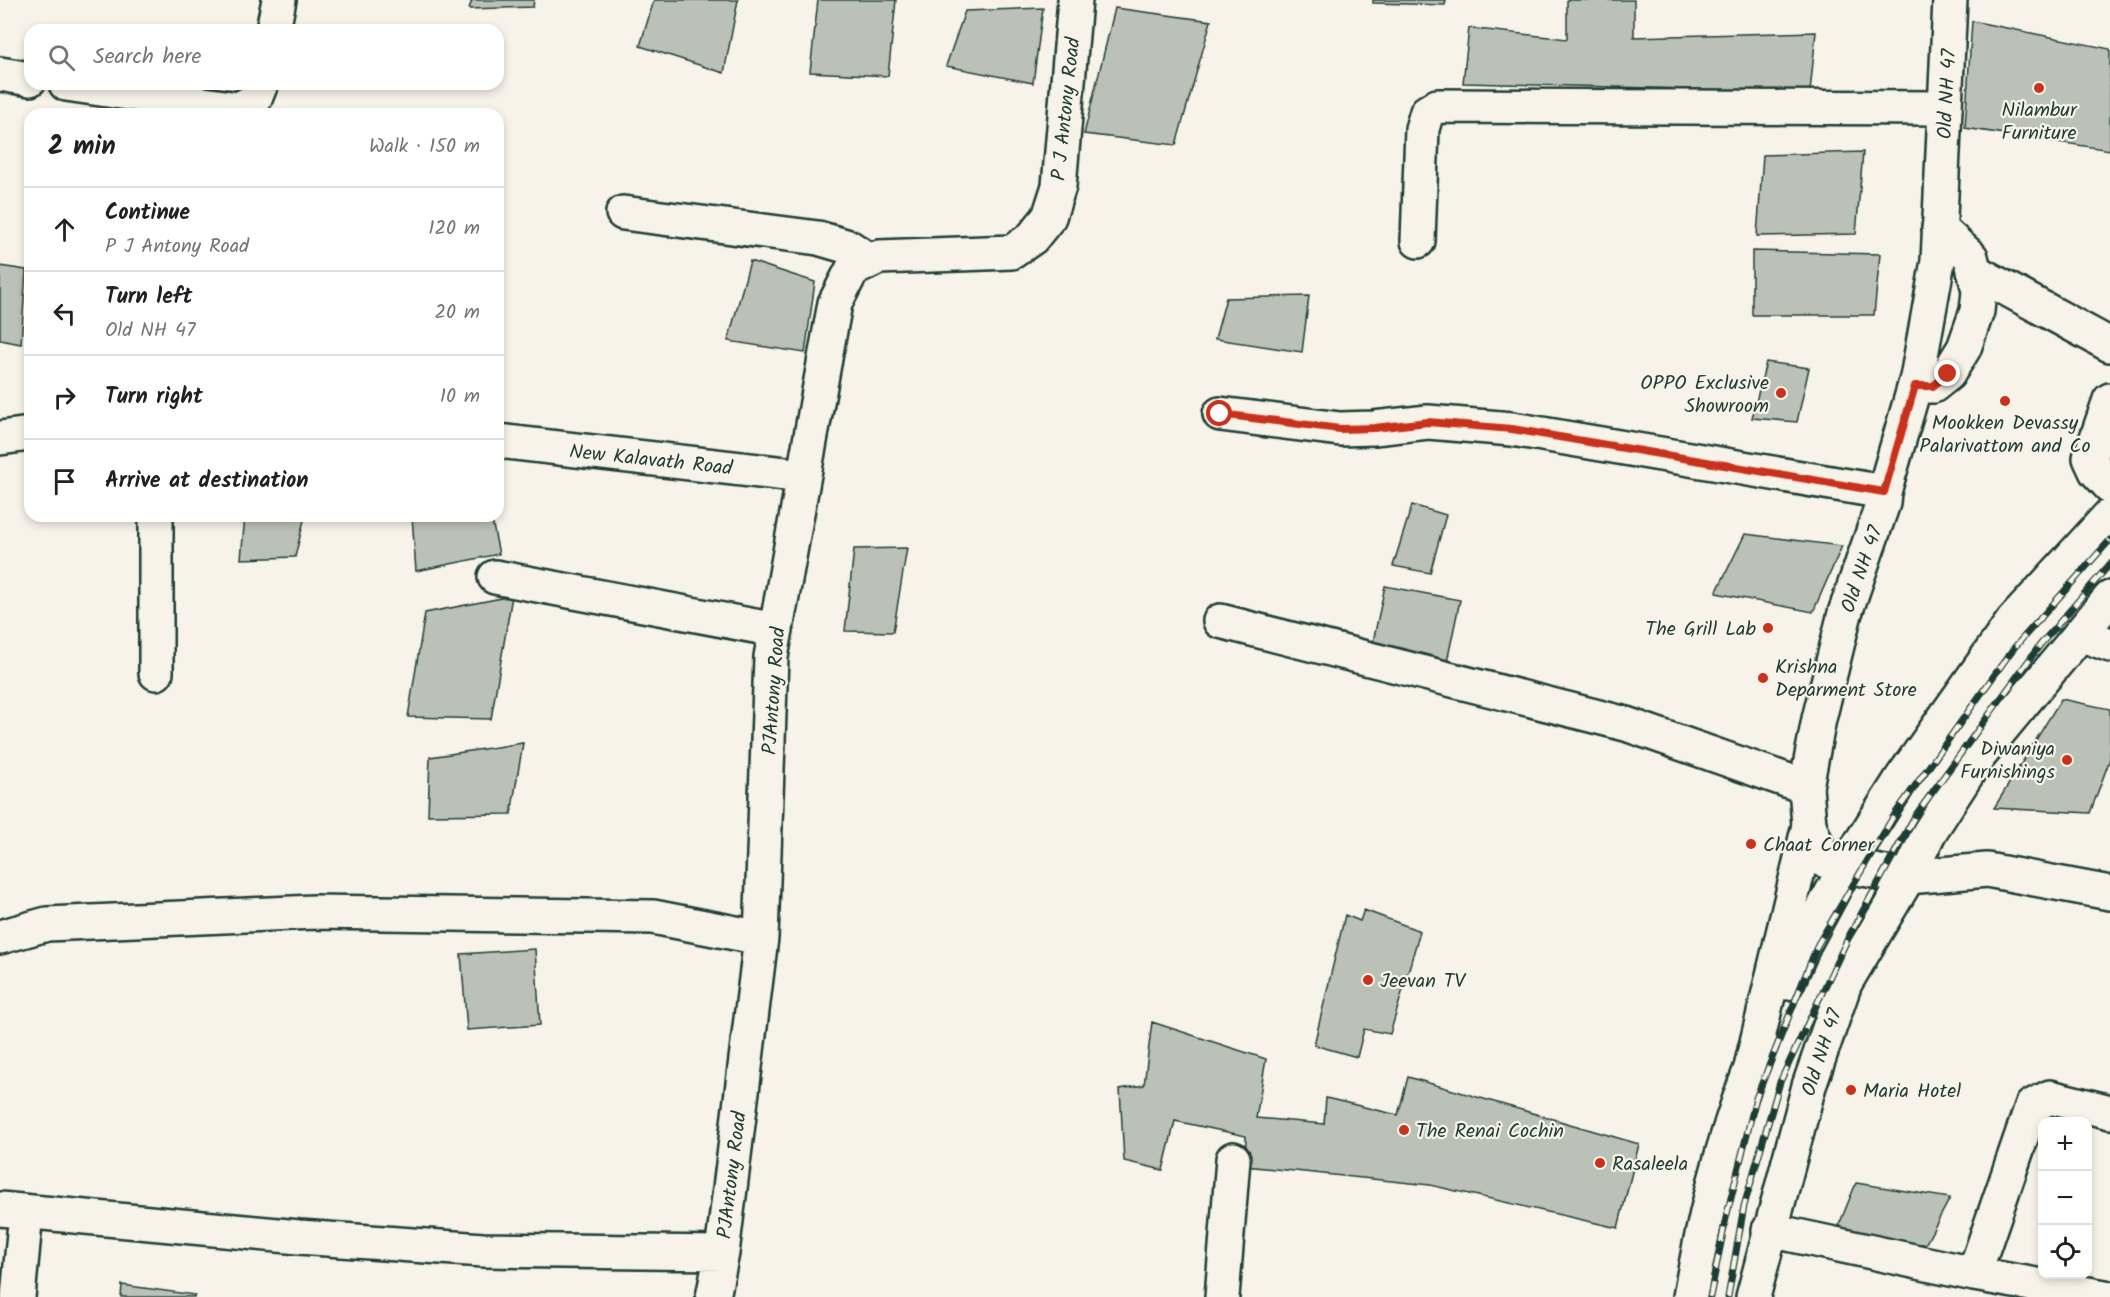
<!DOCTYPE html>
<meta charset="utf-8">
<style>
:root{--surface:#fff;--page:#f6f6f6;--text:#202124;--muted:#757577;--line:#e0e0e0}
body{margin:0;font-family:Kalam,sans-serif;background:var(--page);color:var(--text)}
.controls{position:absolute;right:18px;bottom:18px;display:grid;overflow:hidden;border-radius:12px;box-shadow:0 3px 9px #0003}
.controls button{width:54px;height:54px;display:grid;place-items:center;padding:0;border:0;border-bottom:2px solid var(--line);background:var(--surface);color:var(--text);font:30px sans-serif}
.stop{position:absolute;width:18px;height:18px;margin:-14px;border:4px solid #c8321e;border-radius:50%;background:#fff}
.stop.end{background:#c8321e;border-color:#fff;box-shadow:0 2px 6px #0008}
.list{margin:0;padding:0;list-style:none}
h2{display:flex;justify-content:space-between;align-items:center;height:78px;margin:0;padding:0 24px;font-size:26px}
h2 small{font-size:20px;font-weight:400;color:var(--muted)}
.list li{display:grid;grid-template-columns:39px 1fr auto;gap:18px;align-items:center;box-sizing:border-box;height:84px;padding:0 24px;border-top:2px solid var(--line)}
.list b{display:block;font-size:22px;white-space:nowrap}
.list p{margin:0;font-size:20px;white-space:nowrap;color:var(--muted)}
.list em{font-size:20px;font-style:normal;color:var(--muted)}
.icon{flex:none;width:33px;height:33px;fill:none;stroke:currentColor;stroke-width:2;stroke-linecap:round;stroke-linejoin:round}
.map{position:relative;flex:none;width:2110px;height:1297px;overflow:hidden}
.search{position:absolute;background:var(--surface);box-shadow:0 3px 9px #0003;left:24px;top:24px;width:480px;height:66px;display:flex;align-items:center;gap:15px;box-sizing:border-box;padding:0 21px;border-radius:18px;color:var(--muted);font-size:22px}
.panel{position:absolute;background:var(--surface);box-shadow:0 3px 9px #0003;left:24px;top:108px;width:480px;height:414px;border-radius:18px}
.map>svg:first-child{display:block}
</style>
<div class="map">
<svg width="2110" height="1297" viewBox="0 0 2110 1297">
<rect width="100%" height="100%" fill="#f7f3e8"/>
<filter id="ink" filterUnits="userSpaceOnUse"><feTurbulence type="fractalNoise" baseFrequency=".0167" numOctaves="2"/><feDisplacementMap in="SourceGraphic" scale="12" xChannelSelector="R" yChannelSelector="G"/><feConvolveMatrix kernelMatrix="1 2 1 2 8 2 1 2 1" color-interpolation-filters="sRGB"/></filter>
<g filter="url(#ink)">
<path fill="#bbc1b6" stroke="#1f3d34" stroke-width="1.5" d="M 472,0 L 534,0 L 533,7 L 469,9 Z
M 654,0 L 738,0 L 724,73 L 640,46 Z
M 818,0 L 896,0 L 888,76 L 810,72 Z
M 1373,0 L 1446,0 L 1445,5 L 1373,3 Z
M 1567,0 L 1634,0 L 1634,37 L 1816,32 L 1810,92 L 1463,83 L 1469,28 L 1567,39 Z
M 1043,8 L 1033,83 L 946,66 L 965,11 Z
M 1115,8 L 1211,21 L 1176,145 L 1084,134 Z
M 1972,21 L 2110,49 L 2110,150 L 1965,128 Z
M 1863,152 L 1856,234 L 1757,236 L 1763,155 Z
M 1752,251 L 1880,254 L 1874,315 L 1752,315 Z
M 750,261 L 815,282 L 805,353 L 728,341 Z
M 0,266 L 26,270 L 21,344 L 0,340 Z
M 1309,296 L 1302,352 L 1215,339 L 1226,298 Z
M 1766,362 L 1809,368 L 1797,422 L 1752,418 Z
M 1412,505 L 1446,515 L 1430,573 L 1393,566 Z
M 245,516 L 305,516 L 295,557 L 241,559 Z
M 412,516 L 491,516 L 499,554 L 416,571 Z
M 1745,534 L 1842,546 L 1813,612 L 1716,593 Z
M 907,548 L 893,632 L 845,631 L 854,549 Z
M 1385,586 L 1460,600 L 1447,662 L 1371,651 Z
M 512,596 L 491,719 L 408,717 L 425,613 Z
M 2061,699 L 2110,709 L 2110,759 L 2090,813 L 1994,808 Z
M 523,743 L 511,814 L 428,815 L 430,757 Z
M 1364,910 L 1420,931 L 1390,1034 L 1364,1029 L 1357,1057 L 1314,1045 L 1345,915 L 1360,921 Z
M 535,949 L 540,1025 L 467,1030 L 461,954 Z
M 1152,1022 L 1266,1059 L 1256,1118 L 1324,1124 L 1326,1098 L 1398,1115 L 1408,1077 L 1639,1144 L 1618,1228 L 1430,1185 L 1245,1166 L 1246,1136 L 1175,1121 L 1163,1170 L 1124,1161 L 1120,1089 L 1144,1085 Z
M 1856,1183 L 1950,1198 L 1926,1243 L 1902,1250 L 1854,1236 L 1839,1225 Z
M 122,1285 L 195,1295 L 194,1297 L 121,1297 Z"/>
<g fill="none" stroke-linecap="round" stroke-linejoin="round">
<g stroke="#1f3d34" stroke-width="38">
<path id="minor" d="M 273,30 L 279,0
M 0,74 L 30,79
M 66,84 L 238,109 L 254,101 L 261,84
M 623,213 L 818,238 L 849,247 L 870,261
M 1418,241 L 1422,129 L 1427,112 L 1437,106 L 1945,108
M 1974,271 L 2110,345
M 1915,386 L 1933,386 L 1948,374 L 1964,348 L 1977,311 L 1979,291 L 1971,257 L 1939,228
M 2110,400 L 2090,458 L 2096,471 L 2110,486
M 1220,414 L 1340,429 L 1374,428 L 1428,422 L 1512,429 L 1884,492
M 0,438 L 30,434
M 498,441 L 803,476
M 156,516 L 156,673
M 495,577 L 776,630
M 1220,621 L 1626,724 L 1806,787
M 2080,634 L 2110,645
M 1809,825 L 1823,860 L 1846,866 L 1908,877 L 1987,870 L 2110,893
M 0,937 L 47,924 L 314,912 L 653,917 L 761,938
M 0,1209 L 299,1237 L 483,1250 L 722,1253
M 1769,1230 L 1974,1274 L 2105,1297
M 1974,1274 L 2032,1106 L 2050,1097 L 2110,1112
M 18,1297 L 26,1212
M 713,1297 L 722,1253 L 761,938 L 771,657 L 835,303 L 852,270 L 879,257 L 1012,252 L 1032,238 L 1049,217 L 1059,186 L 1075,0
M 1222,1297 L 1233,1159"/>
</g>
<g stroke="#1f3d34" stroke-width="38">
<path id="major" d="M 1787,983 L 1805,942 L 1846,866 L 1902,778 L 2013,621 L 2110,515
M 1752,1063 L 1809,825 L 1806,787 L 1819,719 L 1845,613 L 1883,503 L 1884,492 L 1917,378 L 1938,261 L 1950,0
M 1690,1297 C 1705,1211 1726,1124 1761,1044
M 1753,1297 L 1809,1086 L 1845,983 L 1908,877 L 1929,833 L 1978,757 L 2110,598"/>
</g>
<use href="#minor" stroke="#f7f3e8" stroke-width="33"/>
<use href="#major" stroke="#f7f3e8" stroke-width="33"/>
<g stroke="#1f3d34" stroke-width="7">
<path id="rail" d="M 1710,1297 L 1726,1218 L 1756,1098 L 1818,944 L 1895,814 L 2013,649 L 2110,540
M 1728,1297 L 1744,1206 L 1780,1082 L 1848,938 L 1915,816 L 2040,645 L 2110,564"/>
</g>
<use href="#rail" stroke="#f7f3e8" stroke-width="4.5" stroke-dasharray="14" stroke-linecap="butt"/>
</g>
</g>
<g fill="none" stroke-linecap="round" stroke-linejoin="round" filter="url(#ink)">
<path stroke="#c8321e" stroke-width="8" d="M 1220,414 L 1340,429 L 1374,428 L 1428,422 L 1512,429 L 1884,492 L 1915,386 L 1933,386 L 1948,374"/>
</g>
<g fill="#c8321e" stroke="#f7f3e8" stroke-width="2">
<circle cx="2039" cy="88" r="6"/>
<circle cx="1781" cy="393" r="6"/>
<circle cx="2005" cy="401" r="6"/>
<circle cx="1768" cy="628" r="6"/>
<circle cx="1763" cy="678" r="6"/>
<circle cx="2067" cy="760" r="6"/>
<circle cx="1751" cy="844" r="6"/>
<circle cx="1368" cy="980" r="6"/>
<circle cx="1851" cy="1090" r="6"/>
<circle cx="1404" cy="1130" r="6"/>
<circle cx="1600" cy="1163" r="6"/>
</g>
<g text-anchor="middle" stroke-width="4.5" stroke-linejoin="round" paint-order="stroke">
<g font-size="20" fill="#1f3d34" stroke="#f7f3e8">
<text transform="translate(1946 94) rotate(-87)" y="7">Old NH 47</text>
<text transform="translate(1065 109) rotate(-84)" y="7">P J Antony Road</text>
<text transform="translate(651 459) rotate(6)" y="7">New Kalavath Road</text>
<text transform="translate(1861 569) rotate(-71)" y="7">Old NH 47</text>
<text transform="translate(773 691) rotate(-86)" y="7">PJAntony Road</text>
<text transform="translate(1821 1052) rotate(-72)" y="7">Old NH 47</text>
<text transform="translate(731 1175) rotate(-83)" y="7">PJAntony Road</text>
</g>
<g font-size="20" fill="#1f3d34" stroke="#f7f3e8" text-anchor="start">
<text x="2039" y="116" text-anchor="middle">Nilambur<tspan x="2039" dy="23">Furniture</tspan></text>
<text x="1769" y="389" text-anchor="end">OPPO Exclusive<tspan x="1769" dy="23">Showroom</tspan></text>
<text x="2005" y="429" text-anchor="middle">Mookken Devassy<tspan x="2005" dy="23">Palarivattom and Co</tspan></text>
<text x="1756" y="635" text-anchor="end">The Grill Lab</text>
<text x="1775" y="673">Krishna<tspan x="1775" dy="23">Deparment Store</tspan></text>
<text x="2055" y="755" text-anchor="end">Diwaniya<tspan x="2055" dy="23">Furnishings</tspan></text>
<text x="1763" y="851">Chaat Corner</text>
<text x="1380" y="987">Jeevan TV</text>
<text x="1863" y="1097">Maria Hotel</text>
<text x="1416" y="1137">The Renai Cochin</text>
<text x="1612" y="1170">Rasaleela</text>
</g>
</g>
</svg>
<div class="controls">
<button>+</button>
<button>−</button>
<button><svg class="icon" aria-label="locate" viewBox="0 0 24 24"><circle cx="12" cy="12" r="6"/><path d="M12 2v4M12 18v4M2 12h4M18 12h4"/></svg></button>
</div>
<div class="stop" style="left:1220px;top:414px"></div>
<div class="stop end" style="left:1948px;top:374px"></div>
<div class="search"><svg class="icon" aria-label="search" viewBox="0 0 24 24"><circle cx="10" cy="10" r="6"/><path d="M15 15l6 6"/></svg>Search here</div>
<section class="panel">
<h2>2 min<small>Walk · 150 m</small></h2>
<ul class="list">
<li><svg class="icon" aria-label="ahead" viewBox="0 0 24 24"><path d="M12 20V5M6 11l6-6 6 6"/></svg><div><b>Continue</b><p>P J Antony Road</p></div><em>120 m</em></li>
<li><svg class="icon" aria-label="left" viewBox="0 0 24 24"><path d="M17 20v-9H6M10 6l-5 5 5 5"/></svg><div><b>Turn left</b><p>Old NH 47</p></div><em>20 m</em></li>
<li><svg class="icon" aria-label="right" viewBox="0 0 24 24"><path d="M7 20v-9h11M14 6l5 5-5 5"/></svg><div><b>Turn right</b></div><em>10 m</em></li>
<li><svg class="icon" aria-label="arrive" viewBox="0 0 24 24"><path d="M6 21V4h12l-3 4 3 4H6"/></svg><div><b>Arrive at destination</b></div></li>
</ul>
</section>
</div>
